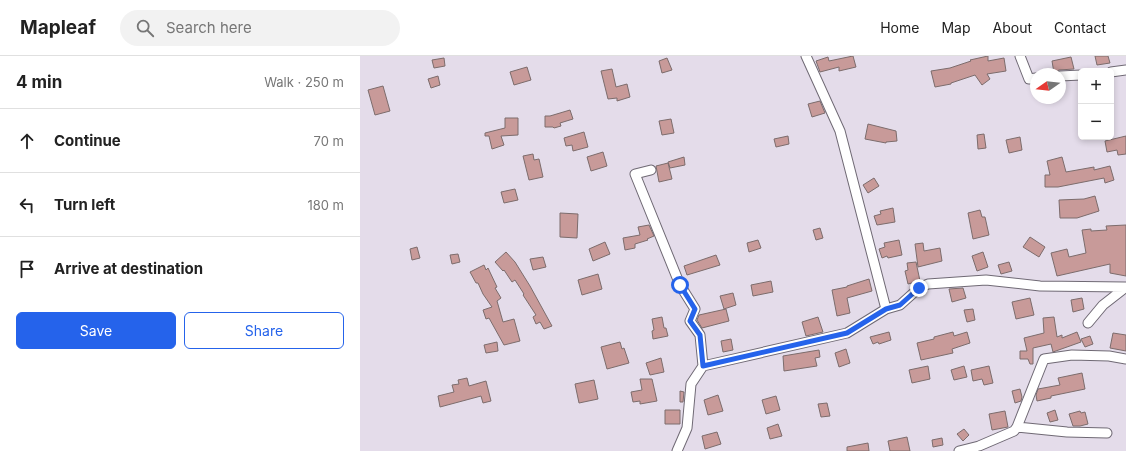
<!DOCTYPE html>
<meta charset="utf-8">
<style>
:root{--surface:#fff;--page:#f2f2f2;--text:#222;--muted:#767676;--line:#e0e0e0;--accent:#2563eb}
body{margin:0;font-family:Inter,sans-serif;background:var(--page);color:var(--text)}
.controls{position:absolute;right:12px;top:12px;display:grid;overflow:hidden;border-radius:6px;box-shadow:0 2px 6px #0003}
.controls button{width:36px;height:36px;display:grid;place-items:center;padding:0;border:0;border-bottom:1px solid var(--line);background:var(--surface);color:var(--text);font:20px sans-serif}
.compass{position:absolute;left:670px;top:12px;width:36px;height:36px;border-radius:50%;background:var(--surface);box-shadow:0 2px 6px #0003;rotate:256deg}
.stop{position:absolute;width:12px;height:12px;margin:-9px;border:3px solid #2563eb;border-radius:50%;background:#fff}
.stop.end{background:#2563eb;border-color:#fff;box-shadow:0 1px 4px #0008}
.list{margin:0;padding:0;list-style:none}
h2{display:flex;justify-content:space-between;align-items:center;height:52px;margin:0;padding:0 16px;font-size:17px}
h2 small{font-size:13px;font-weight:400;color:var(--muted)}
.list li{display:grid;grid-template-columns:26px 1fr auto;gap:12px;align-items:center;box-sizing:border-box;height:64px;padding:0 16px;border-top:1px solid var(--line)}
.list b{display:block;font-size:15px;white-space:nowrap}
.list em{font-size:13px;font-style:normal;color:var(--muted)}
.actions{display:flex;gap:8px;padding:12px 16px}
.actions a{flex:1;padding:9px 0;border:1px solid var(--accent);border-radius:6px;text-align:center;font-size:14px;color:var(--accent)}
.actions .main{background:var(--accent);color:#fff}
.icon{flex:none;width:22px;height:22px;fill:none;stroke:currentColor;stroke-width:2;stroke-linecap:round;stroke-linejoin:round}
.map{position:relative;flex:none;width:766px;height:395px;overflow:hidden}
header{display:flex;align-items:center;gap:24px;box-sizing:border-box;height:56px;padding:0 20px;background:var(--surface);border-bottom:1px solid var(--line)}
header strong{font-size:19px}
nav{display:flex;gap:22px;margin-inline-start:auto;font-size:14px}
.search{width:280px;height:36px;background:var(--page);display:flex;align-items:center;gap:10px;box-sizing:border-box;padding:0 14px;border-radius:22px;color:var(--muted);font-size:15px}
main{display:flex}
aside{flex:1;background:var(--surface)}
.map>svg:first-child{display:block}
</style>
<header>
<strong>Mapleaf</strong>
<div class="search"><svg class="icon" aria-label="search" viewBox="0 0 24 24"><circle cx="10" cy="10" r="6"/><path d="M15 15l6 6"/></svg>Search here</div>
<nav><a>Home</a><a>Map</a><a>About</a><a>Contact</a></nav>
</header>
<main>
<aside>
<h2>4 min<small>Walk · 250 m</small></h2>
<ul class="list">
<li><svg class="icon" aria-label="ahead" viewBox="0 0 24 24"><path d="M12 20V5M6 11l6-6 6 6"/></svg><div><b>Continue</b></div><em>70 m</em></li>
<li><svg class="icon" aria-label="left" viewBox="0 0 24 24"><path d="M17 20v-9H6M10 6l-5 5 5 5"/></svg><div><b>Turn left</b></div><em>180 m</em></li>
<li><svg class="icon" aria-label="arrive" viewBox="0 0 24 24"><path d="M6 21V4h12l-3 4 3 4H6"/></svg><div><b>Arrive at destination</b></div></li>
</ul>
<div class="actions"><a class="main">Save</a><a>Share</a></div>
</aside>
<div class="map">
<svg width="766" height="395" viewBox="0 0 766 395">
<rect width="100%" height="100%" fill="#e4dcea"/>
<path fill="#c89a99" stroke="#7c6c6c" d="M 493,0 L 496,11 L 479,15 L 479,11 L 460,16 L 456,5 L 468,1 L 469,5 Z
M 628,0 L 628,5 L 644,2 L 646,15 L 627,18 L 630,23 L 622,29 L 615,19 L 591,27 L 591,28 L 575,31 L 571,15 L 590,12 L 611,5 L 610,4 Z
M 735,0 L 748,0 L 750,7 L 737,9 Z
M 711,1 L 714,13 L 699,14 L 694,17 L 692,5 Z
M 84,2 L 85,10 L 74,12 L 72,4 Z
M 307,2 L 312,14 L 302,17 L 299,5 Z
M 167,11 L 171,24 L 154,29 L 150,16 Z
M 252,13 L 256,31 L 267,28 L 270,41 L 257,45 L 257,42 L 248,43 L 241,15 Z
M 78,20 L 80,29 L 71,32 L 68,23 Z
M 23,30 L 30,55 L 15,59 L 8,34 Z
M 460,45 L 465,57 L 452,61 L 448,48 Z
M 210,54 L 213,63 L 200,67 L 201,70 L 194,72 L 193,71 L 185,71 L 185,60 L 190,60 Z
M 145,62 L 158,62 L 158,79 L 141,80 L 144,89 L 132,93 L 129,80 L 125,80 L 125,77 L 145,72 Z
M 311,63 L 314,77 L 302,79 L 299,65 Z
M 508,68 L 536,75 L 537,85 L 526,86 L 526,87 L 505,83 Z
M 224,76 L 228,91 L 213,95 L 212,89 L 206,90 L 204,82 Z
M 624,78 L 626,92 L 618,93 L 617,79 Z
M 428,80 L 429,88 L 416,91 L 414,83 Z
M 766,80 L 766,98 L 758,99 L 757,94 L 747,96 L 745,85 Z
M 660,81 L 662,94 L 649,97 L 646,84 Z
M 243,96 L 247,110 L 231,115 L 227,101 Z
M 173,98 L 174,104 L 179,103 L 183,121 L 169,124 L 163,100 Z
M 324,101 L 325,109 L 310,112 L 308,106 Z
M 702,101 L 706,116 L 734,111 L 734,114 L 750,110 L 754,124 L 745,127 L 744,122 L 698,131 L 685,131 L 685,119 L 690,119 L 687,105 Z
M 308,107 L 312,123 L 299,126 L 296,110 Z
M 514,122 L 519,130 L 508,137 L 503,129 Z
M 155,133 L 158,144 L 144,147 L 141,136 Z
M 735,140 L 739,155 L 717,162 L 700,162 L 699,144 L 724,143 Z
M 533,152 L 535,166 L 517,169 L 514,160 L 521,158 L 520,155 Z
M 620,154 L 622,161 L 625,161 L 629,179 L 613,183 L 608,157 Z
M 200,157 L 218,158 L 217,182 L 200,181 Z
M 289,169 L 294,180 L 287,183 L 288,184 L 275,188 L 275,192 L 265,194 L 263,182 L 280,179 L 278,171 Z
M 766,169 L 766,220 L 750,217 L 750,208 L 697,220 L 691,197 L 707,193 L 709,201 L 726,197 L 722,174 L 731,173 L 731,175 L 747,174 L 746,170 Z
M 460,172 L 463,182 L 456,184 L 453,174 Z
M 670,181 L 685,191 L 679,201 L 663,191 Z
M 398,184 L 401,192 L 389,196 L 387,187 Z
M 539,184 L 542,199 L 528,202 L 527,200 L 522,202 L 519,193 L 525,191 L 524,187 Z
M 245,186 L 250,198 L 233,205 L 229,193 Z
M 563,187 L 564,195 L 580,192 L 582,205 L 558,211 L 555,188 Z
M 57,191 L 60,202 L 52,204 L 50,193 Z
M 146,196 L 155,206 L 170,230 L 192,270 L 184,273 L 180,266 L 176,268 L 173,261 L 176,259 L 163,239 L 164,238 L 155,224 L 152,226 L 144,214 L 143,215 L 135,206 Z
M 623,196 L 628,211 L 617,215 L 612,200 Z
M 98,198 L 100,206 L 92,208 L 90,199 Z
M 356,199 L 360,209 L 327,219 L 324,210 Z
M 183,201 L 186,211 L 173,214 L 170,203 Z
M 556,206 L 560,225 L 548,228 L 545,215 L 548,214 L 547,207 Z
M 649,206 L 652,215 L 641,218 L 638,209 Z
M 124,209 L 126,214 L 128,212 L 137,231 L 135,232 L 141,242 L 137,245 L 143,266 L 154,263 L 160,285 L 144,289 L 129,262 L 126,263 L 123,254 L 132,251 L 123,238 L 118,227 L 116,227 L 110,216 Z
M 238,218 L 242,233 L 222,239 L 218,224 Z
M 509,223 L 512,235 L 487,242 L 490,257 L 477,260 L 472,234 L 487,231 L 487,230 Z
M 411,225 L 413,236 L 393,240 L 391,229 Z
M 603,232 L 606,242 L 592,246 L 589,233 Z
M 373,237 L 376,249 L 364,253 L 360,240 Z
M 670,242 L 674,259 L 656,263 L 652,246 Z
M 722,242 L 724,253 L 713,256 L 711,244 Z
M 366,253 L 369,265 L 342,272 L 337,264 L 339,259 Z
M 613,253 L 615,264 L 607,266 L 604,254 Z
M 302,261 L 304,272 L 306,272 L 308,280 L 293,283 L 292,275 L 294,274 L 292,263 Z
M 458,261 L 463,276 L 446,280 L 442,266 Z
M 694,261 L 697,281 L 702,279 L 702,282 L 717,276 L 721,286 L 693,296 L 691,288 L 673,292 L 673,308 L 670,308 L 668,303 L 660,303 L 660,295 L 667,295 L 664,282 L 684,277 L 683,262 Z
M 529,276 L 531,284 L 519,288 L 518,286 L 513,288 L 510,281 Z
M 593,276 L 594,280 L 607,276 L 610,287 L 592,293 L 593,297 L 561,304 L 557,287 L 574,283 L 574,281 Z
M 753,277 L 766,279 L 766,295 L 750,292 Z
M 730,280 L 733,288 L 725,291 L 721,283 Z
M 371,283 L 373,294 L 363,296 L 361,285 Z
M 137,286 L 138,295 L 126,297 L 124,289 Z
M 260,286 L 262,293 L 264,292 L 269,307 L 247,313 L 241,291 Z
M 486,293 L 490,307 L 479,311 L 475,297 Z
M 459,294 L 460,301 L 455,302 L 457,310 L 424,315 L 423,300 Z
M 301,302 L 304,316 L 290,319 L 286,307 Z
M 568,310 L 570,323 L 552,327 L 549,314 Z
M 604,310 L 607,321 L 594,324 L 591,314 Z
M 629,310 L 633,327 L 624,329 L 622,323 L 613,325 L 611,314 Z
M 722,317 L 725,333 L 691,340 L 691,342 L 677,345 L 676,339 L 678,333 L 700,329 L 698,322 Z
M 107,322 L 109,330 L 126,325 L 131,345 L 123,347 L 121,340 L 80,351 L 78,340 L 94,336 L 92,329 L 99,328 L 98,324 Z
M 280,323 L 292,323 L 297,345 L 280,348 L 280,345 L 273,346 L 271,336 L 282,334 Z
M 234,324 L 238,343 L 219,347 L 215,328 Z
M 660,333 L 662,341 L 661,345 L 655,347 L 652,335 Z
M 320,335 L 324,336 L 323,346 L 320,346 Z
M 358,339 L 363,355 L 348,359 L 344,344 Z
M 416,340 L 420,354 L 406,358 L 402,344 Z
M 467,347 L 470,360 L 461,361 L 458,348 Z
M 305,354 L 320,354 L 320,368 L 305,368 Z
M 695,354 L 698,364 L 690,366 L 687,357 Z
M 645,355 L 648,371 L 632,374 L 629,358 Z
M 720,355 L 721,357 L 725,356 L 728,368 L 720,370 L 713,370 L 709,358 Z
M 418,368 L 422,380 L 410,383 L 407,372 Z
M 604,373 L 609,379 L 603,385 L 597,378 Z
M 357,376 L 361,388 L 345,393 L 342,380 Z
M 547,381 L 550,395 L 530,395 L 528,385 Z
M 582,382 L 583,389 L 573,391 L 572,384 Z
M 508,387 L 509,395 L 487,395 L 487,391 Z"/>
<g fill="none" stroke-linecap="round" stroke-linejoin="round">
<g stroke="#6f6974" stroke-width="11">
<path id="street" d="M 446,0 L 480,75 L 526,253
M 660,0 L 669,23 L 676,22
M 751,16 L 766,14
M 700,20 L 721,19
M 291,114 L 275,118 L 320,229 L 335,253 L 330,265 L 340,279 L 343,310 L 331,328 L 327,372 L 317,395
M 728,267 L 743,249 L 766,231
M 343,310 L 487,277 L 526,253 L 540,249 L 559,232 L 568,228 L 626,224 L 680,230 L 765,231
M 657,371 L 707,376 L 747,377
M 599,395 L 619,390 L 654,375 L 657,371 L 684,303 L 712,299 L 749,300 L 766,303"/>
</g>
<use href="#street" stroke="#fff" stroke-width="9"/>
</g>
<g fill="none" stroke-linecap="round" stroke-linejoin="round">
<path stroke="#2563eb" stroke-width="5" d="M 320,229 L 335,253 L 330,265 L 340,279 L 343,310 L 487,277 L 526,253 L 540,249 L 559,232"/>
</g>
</svg>
<div class="controls">
<button>+</button>
<button>−</button>
</div>
<svg class="compass" viewBox="-18 -18 36 36"><path d="M0-13l5 13h-10z" fill="#e53935"/><path d="M0 13l5-13h-10z" fill="#767676"/></svg>
<div class="stop" style="left:320px;top:229px"></div>
<div class="stop end" style="left:559px;top:232px"></div>
</div>
</main>
